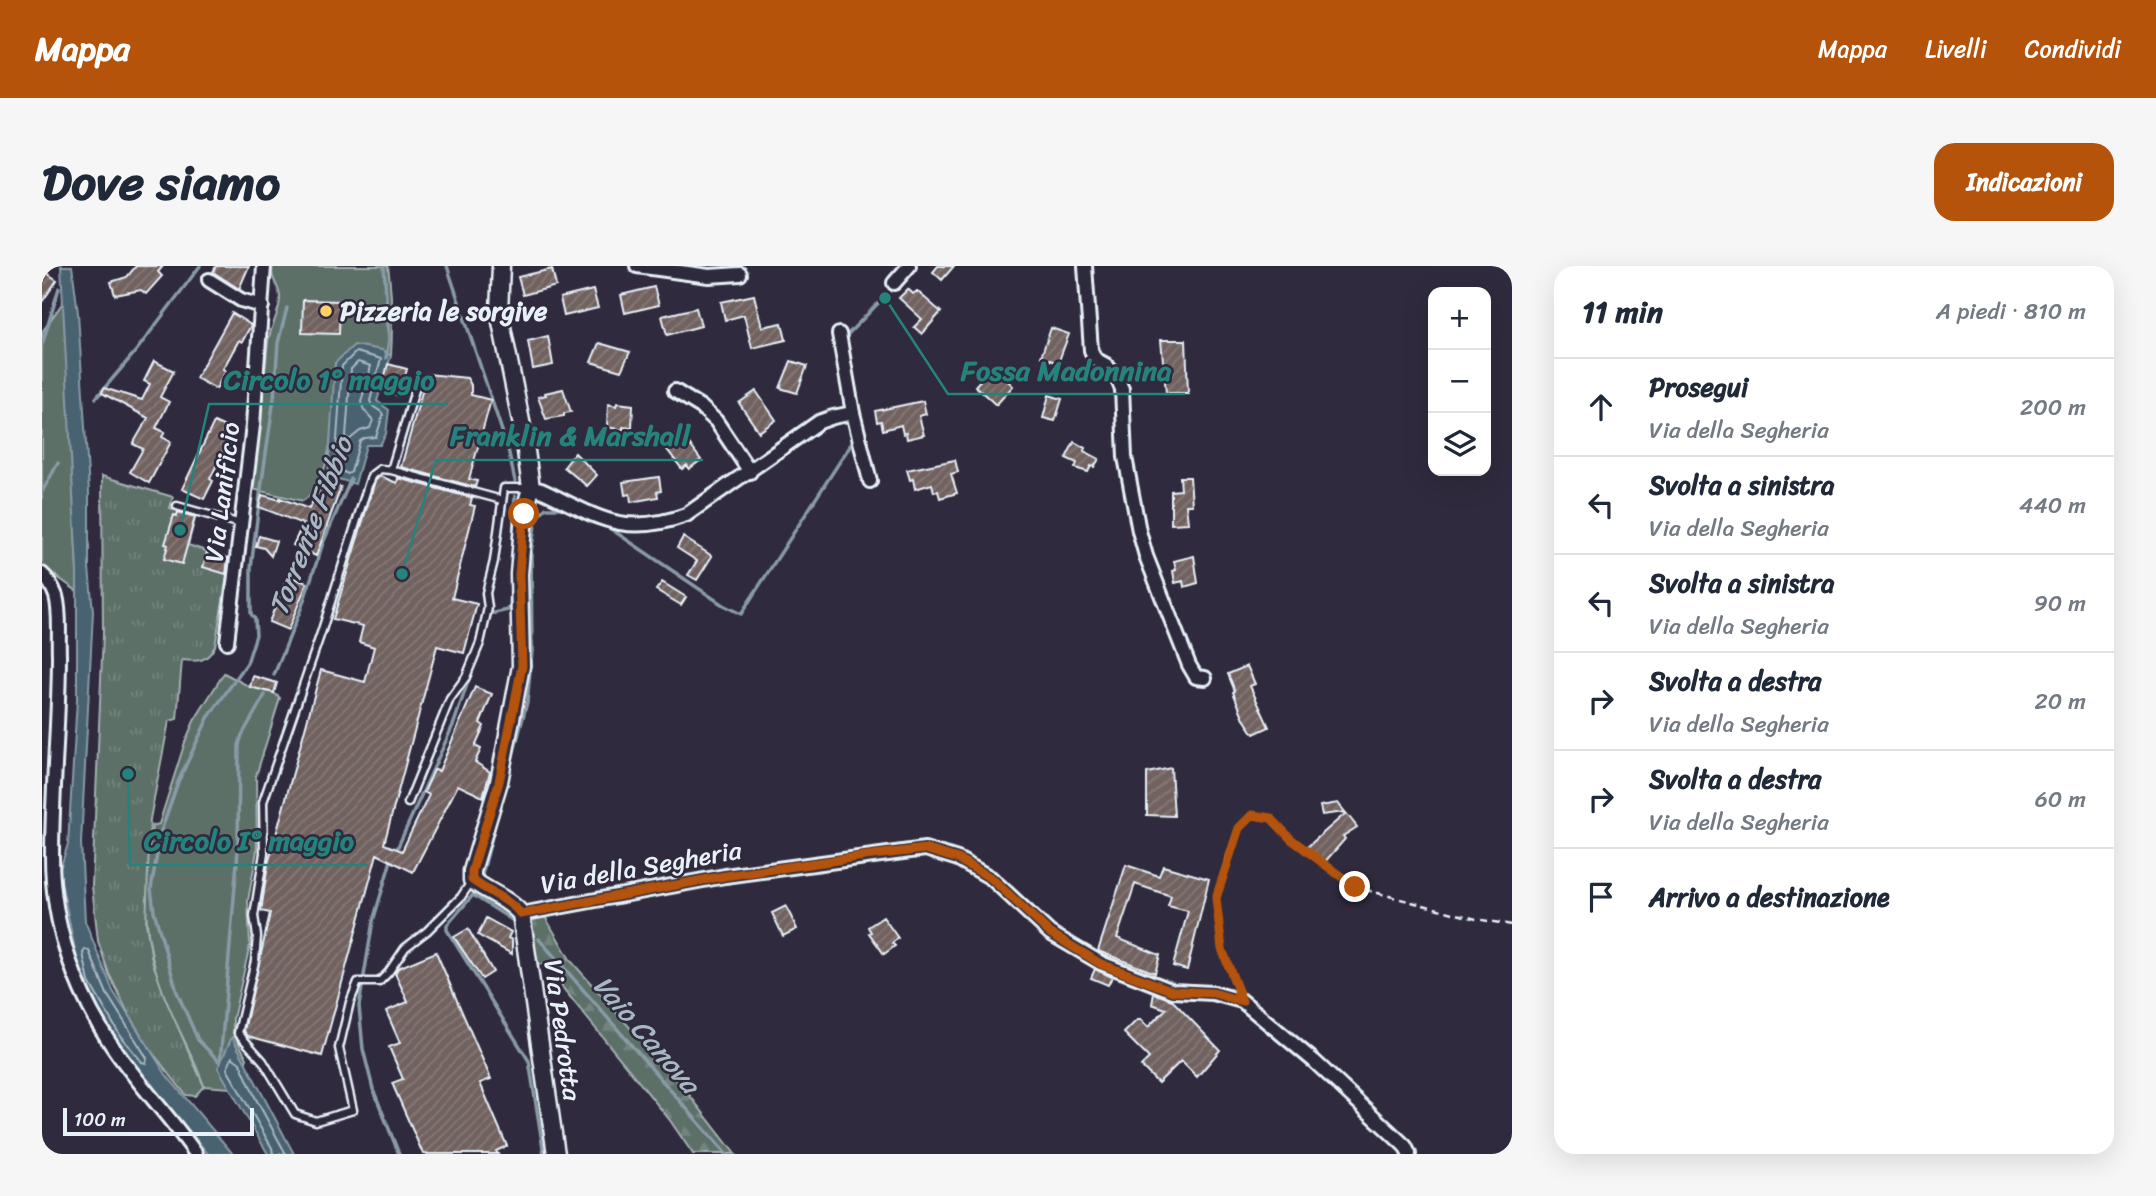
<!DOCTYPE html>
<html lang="it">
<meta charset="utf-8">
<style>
:root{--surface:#fff;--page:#f6f6f7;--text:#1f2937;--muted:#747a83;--line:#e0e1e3;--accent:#b45309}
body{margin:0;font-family:Sriracha,sans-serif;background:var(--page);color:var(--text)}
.controls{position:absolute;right:21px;top:21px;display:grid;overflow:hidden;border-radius:14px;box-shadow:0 7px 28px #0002}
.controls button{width:63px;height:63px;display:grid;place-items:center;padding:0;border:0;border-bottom:2px solid var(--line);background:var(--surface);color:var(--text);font:35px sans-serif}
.scale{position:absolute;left:21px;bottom:18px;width:191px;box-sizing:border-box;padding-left:7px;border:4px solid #e8f1f8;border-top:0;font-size:19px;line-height:24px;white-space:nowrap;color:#e8f1f8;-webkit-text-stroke:5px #2f2a3d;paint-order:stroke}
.stop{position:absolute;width:21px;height:21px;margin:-16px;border:5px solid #b45309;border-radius:50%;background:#fff}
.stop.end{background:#b45309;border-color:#fff;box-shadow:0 2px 7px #0008}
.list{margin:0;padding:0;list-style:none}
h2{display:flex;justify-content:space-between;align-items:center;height:91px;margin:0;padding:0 28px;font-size:30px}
h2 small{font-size:23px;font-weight:400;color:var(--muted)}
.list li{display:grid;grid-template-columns:46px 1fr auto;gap:21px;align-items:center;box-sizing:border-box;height:98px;padding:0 28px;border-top:2px solid var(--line)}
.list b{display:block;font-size:26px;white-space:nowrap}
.list p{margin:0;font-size:23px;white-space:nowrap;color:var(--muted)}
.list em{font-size:23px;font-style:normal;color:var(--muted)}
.icon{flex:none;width:38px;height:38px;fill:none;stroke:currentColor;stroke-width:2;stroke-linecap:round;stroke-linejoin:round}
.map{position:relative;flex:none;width:1470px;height:888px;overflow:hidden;border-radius:21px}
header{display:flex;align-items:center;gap:42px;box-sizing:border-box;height:98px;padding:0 35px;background:var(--accent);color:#fff}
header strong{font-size:33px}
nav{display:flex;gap:38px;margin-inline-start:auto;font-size:24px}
.intro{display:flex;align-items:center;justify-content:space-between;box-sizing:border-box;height:168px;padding:0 42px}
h1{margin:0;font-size:49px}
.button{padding:18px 32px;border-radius:21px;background:var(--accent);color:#fff;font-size:24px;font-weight:700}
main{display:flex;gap:42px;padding:0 42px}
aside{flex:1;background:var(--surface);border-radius:21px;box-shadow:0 7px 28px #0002}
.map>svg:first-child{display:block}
</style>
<header>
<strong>Mappa</strong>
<nav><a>Mappa</a><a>Livelli</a><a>Condividi</a></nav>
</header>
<div class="intro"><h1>Dove siamo</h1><a class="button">Indicazioni</a></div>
<main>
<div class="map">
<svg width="1470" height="888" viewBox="0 0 1470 888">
<defs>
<pattern id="forest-firs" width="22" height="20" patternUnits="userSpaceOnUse" patternTransform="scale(1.75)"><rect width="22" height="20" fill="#5c6f67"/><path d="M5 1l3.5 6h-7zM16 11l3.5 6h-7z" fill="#73847e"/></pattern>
<pattern id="park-tufts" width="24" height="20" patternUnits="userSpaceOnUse" patternTransform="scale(1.75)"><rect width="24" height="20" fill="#5c6f67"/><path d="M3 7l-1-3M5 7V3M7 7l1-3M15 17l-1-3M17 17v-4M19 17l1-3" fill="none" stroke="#73847e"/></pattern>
<pattern id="building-hatch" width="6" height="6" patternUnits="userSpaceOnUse" patternTransform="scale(1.75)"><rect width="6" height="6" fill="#71625f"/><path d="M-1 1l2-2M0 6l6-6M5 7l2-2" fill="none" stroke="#857977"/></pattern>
</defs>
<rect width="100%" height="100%" fill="#2f2a3d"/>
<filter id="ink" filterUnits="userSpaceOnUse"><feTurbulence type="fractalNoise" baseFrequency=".0143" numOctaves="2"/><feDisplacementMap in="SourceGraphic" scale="14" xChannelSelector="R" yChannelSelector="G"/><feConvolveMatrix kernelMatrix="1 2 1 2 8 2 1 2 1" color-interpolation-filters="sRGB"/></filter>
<g filter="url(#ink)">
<path fill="#5c6f67" stroke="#a2b0b0" stroke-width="2" d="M 231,0 L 346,0 C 350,31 351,59 349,90 L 339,84 L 293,97 C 291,135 295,212 261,235 L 210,223 L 226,76 C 228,61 238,47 238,32 C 238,19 227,14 231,0 Z
M 22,35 L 35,305 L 35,325 L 0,300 L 0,66 Z
M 182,407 L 208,421 L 232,427 L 238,432 L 214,510 L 215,584 L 206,635 L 208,679 L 191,753 L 191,767 L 205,792 L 202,802 L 188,822 L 162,820 C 152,791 136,764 124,735 C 100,676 100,623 110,560 L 117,558 L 143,476 L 152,455 Z"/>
<path fill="url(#forest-firs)" stroke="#a2b0b0" stroke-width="2" d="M 502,649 L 529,695 L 645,826 L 693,888 L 651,888 L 627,853 L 520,721 L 518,710 L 503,698 L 485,699 L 478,651 Z"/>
<path fill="url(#park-tufts)" stroke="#a2b0b0" stroke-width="2" d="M 60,210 L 131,231 L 128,242 L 154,249 L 146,279 L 188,293 L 173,380 C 165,396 156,396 140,394 L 135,453 L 127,455 L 108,553 L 104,657 L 110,694 L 123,732 L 162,820 L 153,830 L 144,829 L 110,786 L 88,751 L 67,708 L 56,675 L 50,620 L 61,368 Z"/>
<path fill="#496271" stroke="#899ba7" stroke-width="2" d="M 19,0 L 30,0 L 36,47 L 47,226 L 47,301 L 51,346 L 39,577 L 43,655 L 71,725 L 125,810 L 191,888 L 166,888 L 73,775 L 40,718 L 17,606 L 26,578 L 35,434 L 35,305 Z
M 312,79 L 340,84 L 349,90 L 335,135 L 347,144 L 344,168 L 338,179 L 324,179 L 313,218 L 286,210 L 293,97 Z
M 190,771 L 252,888 L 226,888 L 176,802 Z"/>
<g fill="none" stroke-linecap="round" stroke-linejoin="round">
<path stroke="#a8b8c2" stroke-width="2" d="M 314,86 L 339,93 L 328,135 C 330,144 339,142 341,149 L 334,171 L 323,172 L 318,175 L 309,206 L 306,208 L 293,202 L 300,100 Z
M 316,96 L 329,100 L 319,136 L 322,144 L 331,154 L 328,162 L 318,165 L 307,174 L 304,170 L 309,103 Z
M 43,683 L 47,685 L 65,728 L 105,792 L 104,797 L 100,796 L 79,771 L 47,716 L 41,687 Z
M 231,888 L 230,882 L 185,803 L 190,791 L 198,797 L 214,833 L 244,888"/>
<path stroke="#899ba7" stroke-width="3.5" d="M 342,0 L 347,73 L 344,92
M 405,0 L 466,183 L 473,215
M 802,76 L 806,68 L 853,20
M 0,79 L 17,22
M 54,132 L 94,85 L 158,0
M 0,226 L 16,197
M 447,351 L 448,348 L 466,344 L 468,340 L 473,230
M 232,409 L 260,340 L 281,277 L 309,213
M 354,585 L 412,457 L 432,398
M 350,591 L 331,655 L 317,740 L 321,783 L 331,823 L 357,888
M 440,609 L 485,436 L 490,385 L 489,287 L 494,252 L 504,242 L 522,242 L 551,257 L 566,261 L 681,339 L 699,348 L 813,172
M 432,624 L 431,629 L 405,659 L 405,664 L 487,795 L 502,888
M 431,629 L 470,654
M 497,673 L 684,888
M 178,796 L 156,774 L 135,726 L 112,645 L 109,623 L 119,565 L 136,516 L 166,452 L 205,397 L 214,369 L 213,353 L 209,348 L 209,302 L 218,229 L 232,132 L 236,77 L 245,42
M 178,797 L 196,584 L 197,479 L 200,469 L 223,429"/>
</g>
<path fill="url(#building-hatch)" stroke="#e8f1f8" stroke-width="2" d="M 94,0 L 121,0 L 116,6 L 120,10 L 104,28 L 99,24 L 73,29 L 69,16 L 85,11 Z
M 174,0 L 207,0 L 197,23 L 171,6 Z
M 896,0 L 912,0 L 900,14 L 891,6 Z
M 510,3 L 514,20 L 481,29 L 476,11 Z
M 0,4 L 15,14 L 0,36 Z
M 612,21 L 617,39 L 583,47 L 579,29 Z
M 866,23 L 871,28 L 875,25 L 899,46 L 880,68 L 872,61 L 880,53 L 857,32 Z
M 551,24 L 556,42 L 522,50 L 518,32 Z
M 712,29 L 720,61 L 740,57 L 744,74 L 710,82 L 702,49 L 683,54 L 679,36 Z
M 261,34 L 298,35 L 297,68 L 260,67 Z
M 654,42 L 659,60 L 625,69 L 620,50 Z
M 190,47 L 209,59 L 200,76 L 197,74 L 181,103 L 184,105 L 174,123 L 154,112 Z
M 1009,62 L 1027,68 L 1016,97 L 999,91 Z
M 506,70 L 511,99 L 491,103 L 486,75 Z
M 1119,74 L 1144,74 L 1146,127 L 1124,127 Z
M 557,77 L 588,86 L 579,105 L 549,96 Z
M 112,95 L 132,105 L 118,131 L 127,136 L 114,162 L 123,166 L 120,171 L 129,176 L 107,217 L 88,206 L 101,183 L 91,178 L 106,152 L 60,127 L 62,122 L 100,134 L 108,118 L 102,115 Z
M 749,95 L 765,100 L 755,127 L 738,122 Z
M 346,98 L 365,103 L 358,130 L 339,125 Z
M 951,100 L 971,120 L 954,139 L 933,120 Z
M 385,108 L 425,112 L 429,119 L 429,129 L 449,134 L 427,213 L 435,215 L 433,221 L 359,201 Z
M 521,123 L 529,146 L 522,147 L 522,150 L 504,153 L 496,131 L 504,129 L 503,127 Z
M 714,125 L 734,154 L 717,166 L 697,137 Z
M 1007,129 L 1020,133 L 1013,155 L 1001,152 Z
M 881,135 L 884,148 L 877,150 L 882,169 L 865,173 L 864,167 L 861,168 L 859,159 L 841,164 L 839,155 L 835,156 L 833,145 Z
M 575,137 L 591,139 L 590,162 L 581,161 L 581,164 L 565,161 L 566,138 L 574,140 Z
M 172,156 L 194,166 L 185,185 L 182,184 L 168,213 L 171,215 L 162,233 L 140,223 Z
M 638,165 L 659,194 L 647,203 L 645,199 L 640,203 L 623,181 L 629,176 L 627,173 Z
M 1032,176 L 1043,182 L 1042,185 L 1057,193 L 1052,201 L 1049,200 L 1046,206 L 1033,202 L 1035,197 L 1024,192 Z
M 533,187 L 555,209 L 545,220 L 522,201 Z
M 913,194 L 916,206 L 909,208 L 915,227 L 898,232 L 896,225 L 892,226 L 890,218 L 873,223 L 871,213 L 868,214 L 865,204 Z
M 338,210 L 355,217 L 356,212 L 430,232 L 428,239 L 433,240 L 410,332 L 435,338 L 422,387 L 395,380 L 342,578 L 360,585 L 387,529 L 382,526 L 392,504 L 397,505 L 433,421 L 450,428 L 438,457 L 442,460 L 433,480 L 439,483 L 433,496 L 448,506 L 441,531 L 416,519 L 371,606 L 335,588 L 280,790 L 206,770 L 202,765 L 228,647 L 219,645 L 226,598 L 279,404 L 323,416 L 332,381 L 317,376 L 321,360 L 291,353 L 333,215 Z
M 617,211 L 619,225 L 615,226 L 616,231 L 589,236 L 588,228 L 583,229 L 581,216 Z
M 1138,211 L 1148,211 L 1150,239 L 1144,239 L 1146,257 L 1129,258 L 1129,225 L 1139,224 Z
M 281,215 L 299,221 L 274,290 L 251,279 L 261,258 L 217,241 L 220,229 L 238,234 L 238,232 L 267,243 Z
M 136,246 L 153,251 L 140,298 L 122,293 L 126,279 L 123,278 L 132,249 L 135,250 Z
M 217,270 L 234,275 L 229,290 L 222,282 L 214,280 Z
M 641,271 L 670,290 L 655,314 L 646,309 L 655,295 L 635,282 Z
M 165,286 L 186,292 L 184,308 L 161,301 Z
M 1152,290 L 1156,317 L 1142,321 L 1141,315 L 1133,317 L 1131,305 L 1134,304 L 1132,295 Z
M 246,310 L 265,317 L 246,364 L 227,356 Z
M 620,316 L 644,331 L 639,339 L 614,324 Z
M 1205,400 L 1213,418 L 1208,420 L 1227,461 L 1212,468 L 1202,453 L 1191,426 L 1193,425 L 1186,408 Z
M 211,410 L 235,417 L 232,427 L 208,421 Z
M 1129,502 L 1132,550 L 1105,549 L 1105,507 Z
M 1296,537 L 1303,546 L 1280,549 L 1278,540 Z
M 1304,547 L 1315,561 L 1301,570 L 1303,573 L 1281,598 L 1264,582 Z
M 1084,599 L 1117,610 L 1121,600 L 1167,613 L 1145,704 L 1131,700 L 1146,645 L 1126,640 L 1129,630 L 1093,618 L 1075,672 L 1118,689 L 1113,707 L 1056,685 Z
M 744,640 L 755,663 L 741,670 L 730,647 Z
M 841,651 L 856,672 L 850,677 L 853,680 L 842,688 L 827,667 L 829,666 L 826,661 Z
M 444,652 L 469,666 L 466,672 L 470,674 L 470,688 L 436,669 Z
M 426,663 L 451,706 L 440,713 L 412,671 Z
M 394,686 L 449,813 L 438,817 L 465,880 L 454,885 L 456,888 L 381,888 L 350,817 L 361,813 L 347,781 L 358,777 L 344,745 L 366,736 L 353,707 L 356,702 Z
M 1053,703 L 1070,711 L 1066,719 L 1049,712 Z
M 1112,727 L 1130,734 L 1178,784 L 1155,811 L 1139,795 L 1116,817 L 1099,800 L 1107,792 L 1082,767 L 1095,754 L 1099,754 L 1106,761 L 1124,743 L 1110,738 Z"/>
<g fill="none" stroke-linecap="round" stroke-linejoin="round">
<g stroke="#e8f1f8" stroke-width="11">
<path id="service" d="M 349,204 L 376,114
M 135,240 L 199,258
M 366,537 L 408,433 L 424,411 L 438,377 L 446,342 L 444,327 L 452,295 L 462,222 L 487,222
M 429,616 L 419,631 L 385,665 L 363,682 L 346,707 L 337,716 L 316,716 L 308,736 L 297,782 L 311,844 L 274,855 L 253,848 L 221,795 L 196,767 L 213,695 L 215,670 L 212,650 L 222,587 L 221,536 L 280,364 L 328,213 L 330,209 L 338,203 L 349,204 L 460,234"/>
</g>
<g stroke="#e8f1f8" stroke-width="18">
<path id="minor" d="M 595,0 L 667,10 L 698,8
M 1043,0 L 1049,84 L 1053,93 L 1064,99 L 1074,110 L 1080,123 L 1083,191 L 1097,265 L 1104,290 L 1147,399 L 1154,411 L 1163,412
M 167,14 L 199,34 L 220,40
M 852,17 L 867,0
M 797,68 L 811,147 L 828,215
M 633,125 L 659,141 L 674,155 L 708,206
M 489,222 L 499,224 C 555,250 580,272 644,249 L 777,156 L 791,151 L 811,147
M 0,308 C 7,314 11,322 14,330 C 19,348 16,370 17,389 C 17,456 10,523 10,590 C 10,659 33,727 73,784 C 98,820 129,852 154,888
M 185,376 L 211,159 L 222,0
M 479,648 L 683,610 L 883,583 L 916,593 L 949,612 L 1008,667 L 1059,697 L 1131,725 L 1171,727 L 1200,735 L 1272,795 L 1363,880 L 1367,888"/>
</g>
<g stroke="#e8f1f8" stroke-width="21">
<path id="tertiary" d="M 459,0 L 457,46 L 482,170 L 489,222 L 482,248 L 477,308 L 479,400 L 457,516 L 430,605 L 430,614 C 446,626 467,633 479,648 L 514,888"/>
</g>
<path stroke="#e8f1f8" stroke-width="2.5" stroke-dasharray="7 5" stroke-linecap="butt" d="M 1195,722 L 1180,683 L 1174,632 L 1184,595 L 1197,562 L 1210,549 L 1229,552 L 1249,573 L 1313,621 L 1434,653 L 1470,659"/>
<use href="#service" stroke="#2f2a3d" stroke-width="6"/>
<use href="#minor" stroke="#2f2a3d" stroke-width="12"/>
<use href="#tertiary" stroke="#2f2a3d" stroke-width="16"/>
</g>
</g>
<g fill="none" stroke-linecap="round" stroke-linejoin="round" filter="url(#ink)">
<path stroke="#b45309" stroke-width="9" d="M 482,248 L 477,308 L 480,400 L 457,516 L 430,605 L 430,614 C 446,626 467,633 479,648 L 683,610 L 823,590 L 883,583 L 916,593 L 949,612 L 1008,667 L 1059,698 L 1131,725 L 1171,727 L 1200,735 L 1180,683 L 1174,632 L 1197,562 L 1210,549 L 1229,552 L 1249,573 L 1313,621"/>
</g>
<circle fill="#ffd166" stroke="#2f2a3d" stroke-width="2.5" cx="284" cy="45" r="7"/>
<g text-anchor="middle" stroke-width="5" stroke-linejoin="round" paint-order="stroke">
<g font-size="26" font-weight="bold" fill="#e8f1f8" stroke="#2f2a3d" text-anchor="start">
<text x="298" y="54">Pizzeria le sorgive</text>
</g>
<g font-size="26" fill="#e8f1f8" stroke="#2f2a3d">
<text transform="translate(180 226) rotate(-83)" y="9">Via Lanificio</text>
<text transform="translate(599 601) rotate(-10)" y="9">Via della Segheria</text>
<text transform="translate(521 764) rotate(82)" y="9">Via Pedrotta</text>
</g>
<g font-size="28" font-style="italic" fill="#a8b8c2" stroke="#2f2a3d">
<text transform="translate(268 260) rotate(-69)" y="10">Torrente Fibbio</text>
<text transform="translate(605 768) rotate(49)" y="10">Vaio Canova</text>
</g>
</g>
<path fill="none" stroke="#25827c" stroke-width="2.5" d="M843 32L906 128H1143M138 264L167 138H406M360 308L394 194H661M86 508L88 599H326"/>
<g fill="#25827c" stroke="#2f2a3d" stroke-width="2.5">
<circle cx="843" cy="32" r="7"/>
<circle cx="138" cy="264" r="7"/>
<circle cx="360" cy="308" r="7"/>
<circle cx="86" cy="508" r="7"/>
</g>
<g font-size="28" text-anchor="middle" font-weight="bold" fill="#25827c" stroke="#2f2a3d" stroke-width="5" stroke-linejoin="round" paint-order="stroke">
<text x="1024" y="114">Fossa Madonnina</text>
<text x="287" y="123">Circolo 1° maggio</text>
<text x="528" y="179">Franklin &amp; Marshall</text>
<text x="207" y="584">Circolo I° maggio</text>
</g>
</svg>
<div class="controls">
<button>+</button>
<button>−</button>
<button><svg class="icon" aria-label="layers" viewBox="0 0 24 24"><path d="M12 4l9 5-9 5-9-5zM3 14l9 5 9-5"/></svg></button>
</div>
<div class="scale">100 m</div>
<div class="stop" style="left:482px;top:248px"></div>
<div class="stop end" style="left:1313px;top:621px"></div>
</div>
<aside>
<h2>11 min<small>A piedi · 810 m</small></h2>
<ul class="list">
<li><svg class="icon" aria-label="ahead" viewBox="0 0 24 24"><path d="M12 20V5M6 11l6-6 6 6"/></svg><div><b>Prosegui</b><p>Via della Segheria</p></div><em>200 m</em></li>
<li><svg class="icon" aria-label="left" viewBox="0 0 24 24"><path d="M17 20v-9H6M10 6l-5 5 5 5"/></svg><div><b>Svolta a sinistra</b><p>Via della Segheria</p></div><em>440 m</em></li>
<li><svg class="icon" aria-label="left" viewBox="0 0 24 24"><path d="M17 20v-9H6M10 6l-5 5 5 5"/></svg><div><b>Svolta a sinistra</b><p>Via della Segheria</p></div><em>90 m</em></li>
<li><svg class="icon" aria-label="right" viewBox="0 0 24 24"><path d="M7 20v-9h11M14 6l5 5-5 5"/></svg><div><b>Svolta a destra</b><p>Via della Segheria</p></div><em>20 m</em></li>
<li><svg class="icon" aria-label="right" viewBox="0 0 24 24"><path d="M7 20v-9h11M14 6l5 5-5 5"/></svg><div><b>Svolta a destra</b><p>Via della Segheria</p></div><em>60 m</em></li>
<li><svg class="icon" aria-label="arrive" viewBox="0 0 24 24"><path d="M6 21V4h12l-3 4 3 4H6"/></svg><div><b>Arrivo a destinazione</b></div></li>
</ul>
</aside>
</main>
